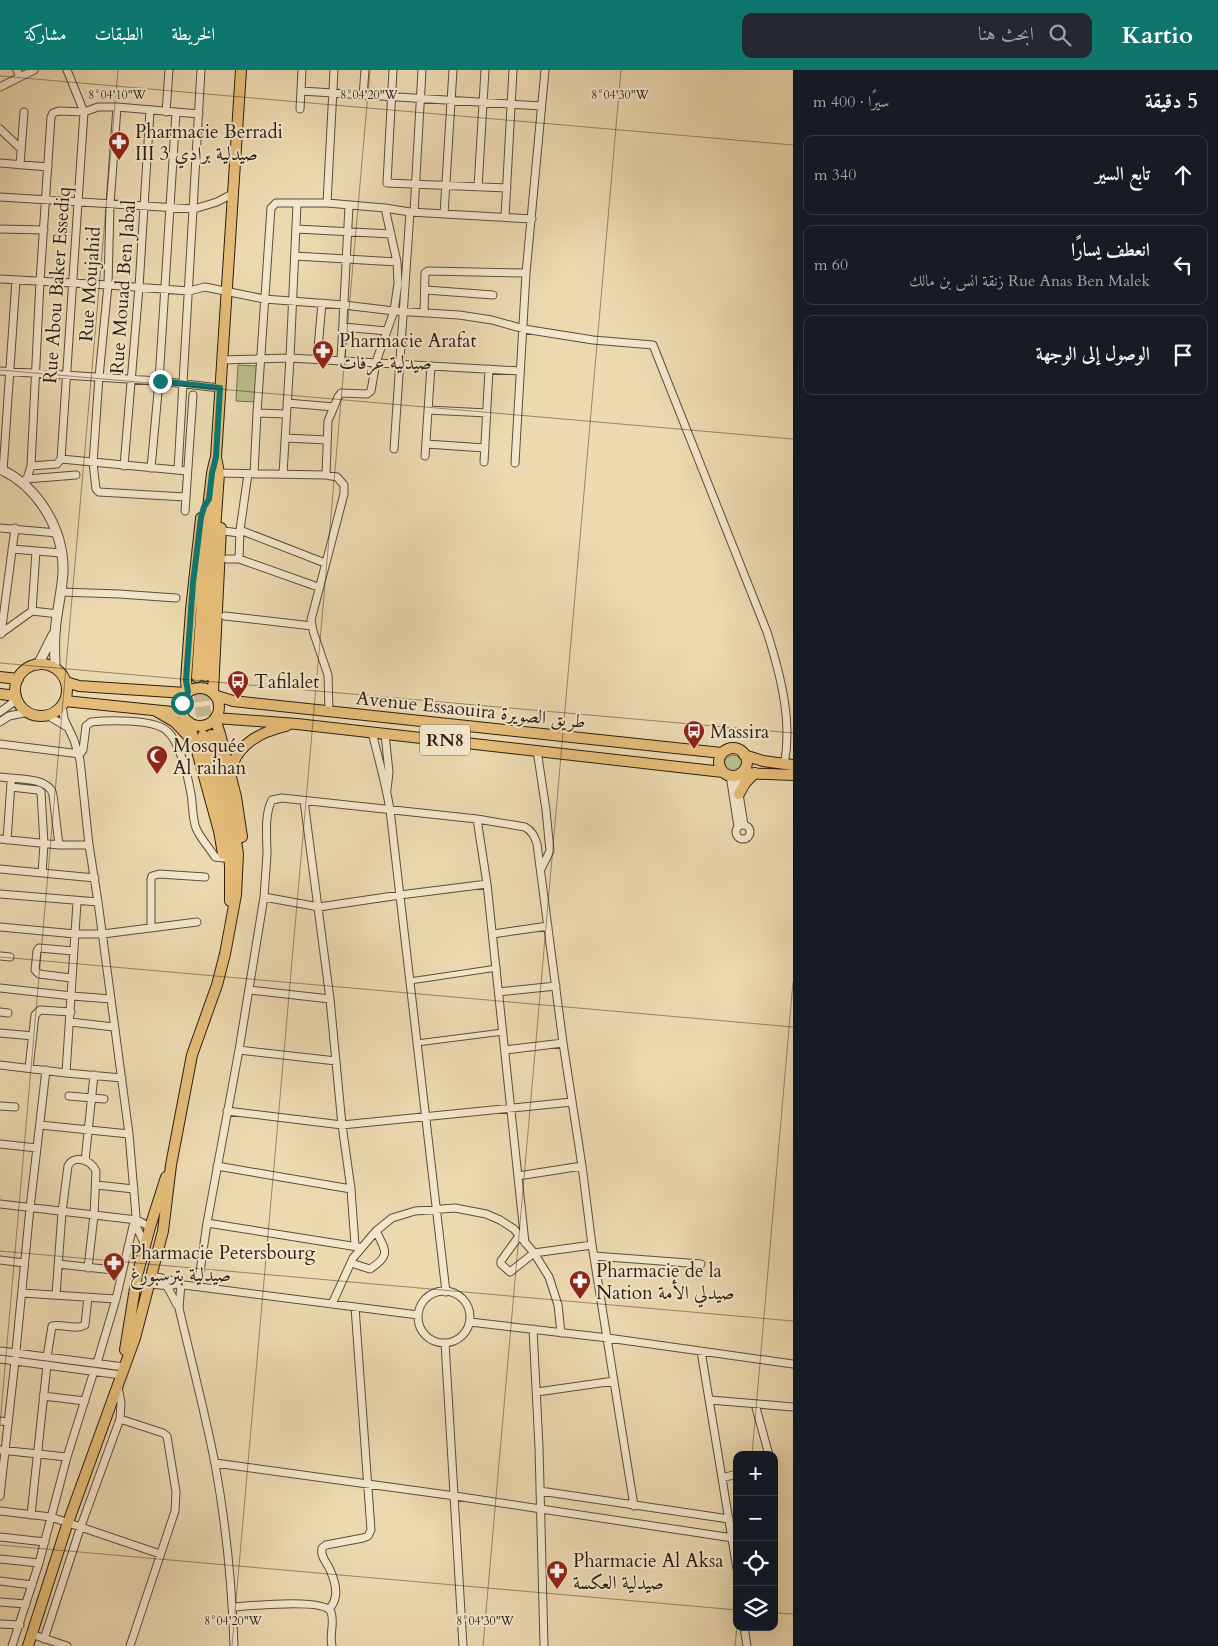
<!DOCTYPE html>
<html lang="ar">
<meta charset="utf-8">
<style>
:root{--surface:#171b24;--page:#242831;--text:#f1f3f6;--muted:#9ea1a6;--line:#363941;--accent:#0f766e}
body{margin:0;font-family:Cardo,Amiri,serif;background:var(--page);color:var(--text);direction:rtl}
.controls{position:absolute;right:15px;bottom:15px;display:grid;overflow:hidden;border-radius:10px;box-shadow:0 5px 20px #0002}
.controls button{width:45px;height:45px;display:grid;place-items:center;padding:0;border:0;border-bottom:1px solid var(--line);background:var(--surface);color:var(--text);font:25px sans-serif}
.stop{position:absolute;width:15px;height:15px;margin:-11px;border:4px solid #0f766e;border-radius:50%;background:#fff}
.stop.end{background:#0f766e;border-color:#fff;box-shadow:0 1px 5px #0008}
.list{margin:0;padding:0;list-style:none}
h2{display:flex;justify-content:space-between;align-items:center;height:65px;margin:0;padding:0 20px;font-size:21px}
h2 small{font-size:16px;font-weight:400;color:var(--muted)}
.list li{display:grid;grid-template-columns:32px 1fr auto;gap:15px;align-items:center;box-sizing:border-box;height:80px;margin:0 10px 10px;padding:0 10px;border:1px solid var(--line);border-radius:10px}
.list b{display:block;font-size:19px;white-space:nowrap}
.list p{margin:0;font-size:16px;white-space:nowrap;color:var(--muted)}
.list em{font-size:16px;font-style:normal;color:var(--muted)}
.icon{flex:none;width:28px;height:28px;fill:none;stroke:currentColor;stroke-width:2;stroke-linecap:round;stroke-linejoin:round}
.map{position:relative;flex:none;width:793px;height:1576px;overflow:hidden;direction:ltr}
header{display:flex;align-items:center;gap:30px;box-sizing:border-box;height:70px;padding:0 25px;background:var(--accent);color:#fff}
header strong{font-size:24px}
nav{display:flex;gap:28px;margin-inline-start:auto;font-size:18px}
.search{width:350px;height:45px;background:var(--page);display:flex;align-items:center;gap:12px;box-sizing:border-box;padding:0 18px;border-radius:10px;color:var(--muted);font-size:19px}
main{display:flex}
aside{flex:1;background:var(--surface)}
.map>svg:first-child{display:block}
</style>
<header>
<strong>Kartio</strong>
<div class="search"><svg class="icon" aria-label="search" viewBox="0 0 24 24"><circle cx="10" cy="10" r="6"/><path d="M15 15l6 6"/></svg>ابحث هنا</div>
<nav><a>الخريطة</a><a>الطبقات</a><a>مشاركة</a></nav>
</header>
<main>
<aside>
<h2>5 دقيقة<small>سيرًا · 400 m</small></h2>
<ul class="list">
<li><svg class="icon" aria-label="ahead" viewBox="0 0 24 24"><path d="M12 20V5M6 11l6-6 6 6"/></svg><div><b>تابع السير</b></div><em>340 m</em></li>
<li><svg class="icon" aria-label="left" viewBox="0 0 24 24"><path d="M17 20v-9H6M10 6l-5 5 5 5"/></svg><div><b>انعطف يسارًا</b><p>Rue Anas Ben Malek زنقة انس بن مالك</p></div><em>60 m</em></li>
<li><svg class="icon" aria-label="arrive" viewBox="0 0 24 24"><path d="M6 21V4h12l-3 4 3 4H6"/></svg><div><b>الوصول إلى الوجهة</b></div></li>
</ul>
</aside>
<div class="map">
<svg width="793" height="1576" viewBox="0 0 793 1576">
<rect width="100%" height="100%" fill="#ecd9b0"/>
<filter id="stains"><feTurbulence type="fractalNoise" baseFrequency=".004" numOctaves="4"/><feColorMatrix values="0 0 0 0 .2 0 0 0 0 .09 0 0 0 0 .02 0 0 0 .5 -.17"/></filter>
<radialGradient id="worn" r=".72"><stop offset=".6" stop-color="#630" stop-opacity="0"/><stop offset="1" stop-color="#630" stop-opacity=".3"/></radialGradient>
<path fill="#b9bf8a" stroke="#736e4e" d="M 238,295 L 257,296 L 255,332 L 236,331 Z
M724 694a9 9 0 1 1 18 0a9 9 0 1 1-18 0Z"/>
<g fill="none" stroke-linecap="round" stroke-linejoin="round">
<path stroke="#c6b491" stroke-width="10" stroke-dasharray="10 5" stroke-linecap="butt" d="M 205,606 L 205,636 L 211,665
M 197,607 L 203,665"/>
<g stroke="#5d4d3a" stroke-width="7">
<path id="pedestrian" d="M 410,911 L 497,898
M 417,973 L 503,962"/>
</g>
<g stroke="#5d4d3a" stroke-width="9">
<path id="minor" d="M 17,0 L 20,7
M 393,0 L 387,113 L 507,118
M 0,17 L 34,0
M 301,21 L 541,36
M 363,26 L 365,0
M 117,37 L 110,135 L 108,215 L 99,307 L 93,393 L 96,419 L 99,422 L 185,427
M 300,39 L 302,0
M 166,42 L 169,0
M 0,59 L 21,79
M 0,93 L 48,97
M 20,95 L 24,42
M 478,117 L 485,0
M 0,127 L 194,139 L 217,132 L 232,124
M 327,133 L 334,0
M 385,138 L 410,142 L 532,149
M 414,142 L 422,0
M 444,144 L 453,0
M 505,147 L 513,0
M 0,159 L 44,160
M 296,159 L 391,164
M 295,186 L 397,192
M 0,209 L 108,215 L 189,221 L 205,217 L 264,229 L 344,235 L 394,241 L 459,245 L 492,250 L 524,259 L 593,270 L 653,275 L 767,562 C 780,603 793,651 784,695
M 426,220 L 493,225
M 424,243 L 425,203 L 428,201 L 526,203
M 343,257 L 387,261
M 317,289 L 322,233
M 222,290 L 290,288 L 520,301
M 341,290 L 349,136
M 0,301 L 159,311 L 220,318
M 287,333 L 334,337
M 428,340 L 487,343
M 257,343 L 286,344
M 285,368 L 327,370
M 426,374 L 485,378
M 394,379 L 410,142
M 425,386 L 431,296
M 61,389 L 84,42 L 67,0
M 61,389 L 187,401
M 484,392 L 489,299
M 515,393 L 526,203 L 545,0
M 31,396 L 57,394 L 61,389
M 124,396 L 139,217 L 150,41
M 151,398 L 159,311 L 176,42
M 178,400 L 201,0
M 3,401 L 16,210
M 219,403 L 326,405 L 337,407 L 344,415 L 344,424 L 311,550 L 313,561 L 328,605 L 329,641
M 254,404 L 257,343 L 271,138 L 276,133 L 327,133 L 385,138 L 397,192 L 398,213 L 394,241 L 376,292 L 371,321 L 367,324 L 341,323 L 338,327 L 328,351 L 326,405
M 283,404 L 290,288 L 297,134
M 26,409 L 76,405
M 25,415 L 31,396 L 40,211 L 51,47 L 53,43 L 59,41 L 84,42 L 98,37 L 117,37 L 199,44
M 185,441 L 193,325
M 0,458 L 57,463
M 240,460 L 325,493
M 224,461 L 239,463
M 12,479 L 61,483
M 227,489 L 239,489 L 318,517
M 239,489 L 240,460 L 248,404
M 61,522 L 119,524 L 176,528
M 32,541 L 36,481
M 225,546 L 312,556
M 0,564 L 32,541 L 58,544
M 1,564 L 15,458
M 62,635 L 64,649 L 74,670 L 80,690 L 89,775 L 98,832 L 129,1064 L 137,1158 L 145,1175
M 0,642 L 11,634 L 16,627
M 47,645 L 67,657
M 0,652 L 9,646 L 28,642
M 372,662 C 378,688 386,714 390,740 L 446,1222
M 385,664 L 389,702 L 387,720
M 0,674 L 80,684 L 83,680 L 86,656 L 91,652 C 108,650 152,649 166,660 C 180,671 188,707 191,724 C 193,735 192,747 196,758 C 200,768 209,777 215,787 L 224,788
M 537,680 L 546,740 L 550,781 L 541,799
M 730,705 L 738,757
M 738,705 L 739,724 L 744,755
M 0,707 C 15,709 50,707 53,725 L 59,775
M 11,717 L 38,720 L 41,722 L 44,774 L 42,803
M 304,731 L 330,929 L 342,1055 L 351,1119 L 355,1175
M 477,749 L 487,814 L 525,1173
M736 762a7 7 0 1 1 14 0a7 7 0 1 1-14 0Z
M 0,769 L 59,775 L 89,775
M 7,770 L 11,713
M 0,799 L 95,808
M 0,824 L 98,832
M 264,827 L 319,837 L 400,825 L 487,814
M 0,857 L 75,864 L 103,864 L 197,852
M 151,858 L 151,809 L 152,806 L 159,804 L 205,807
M 493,864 L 548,856
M 0,886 L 10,887
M 71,908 L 39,904 L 35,900 L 37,881 L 39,878 L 73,881
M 0,918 L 72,926 L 111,929
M 249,920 L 330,929
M 499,922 L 556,916
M 0,942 L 8,943
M 70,952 L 114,957
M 0,963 L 33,966
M 239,980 L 336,991
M 505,980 L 563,973
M 0,995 L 66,1003 L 122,1008
M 29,998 L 35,945 L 40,940 L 71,942
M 66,1003 C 70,946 73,889 77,832
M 69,1026 L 104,1029
M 0,1036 L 15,1037
M 227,1041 L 342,1055 L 572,1032
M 40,1055 L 129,1064
M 0,1074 L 37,1078
M 85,1091 L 94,1005
M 217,1096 L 351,1119
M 518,1106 L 582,1096
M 96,1115 L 134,1119
M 0,1134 L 137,1150 L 150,1157
M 207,1153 L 358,1177
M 519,1166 L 501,1191 L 501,1194 L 510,1202 L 534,1183 L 592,1175
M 594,1186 L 701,1194
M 0,1190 L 24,1193
M 351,1193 L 370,1199 C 392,1185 385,1180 376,1161
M 58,1194 L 122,1201
M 152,1206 L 170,1210 L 176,1214 L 418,1245
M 150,1214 L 170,1216 L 176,1214
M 181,1214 L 179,1238 C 191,1290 205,1342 215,1394 C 226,1454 232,1515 234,1576
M 167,1216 L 177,1235
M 198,1216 L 207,1153 L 239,980 L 264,827 C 265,813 266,798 267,784 C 267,767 264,745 272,730 L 282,728 L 477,749 L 525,757 C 532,761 535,766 537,774 L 563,973 L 582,1096 L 592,1175 L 634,1436
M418 1247a26 26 0 1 1 52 0a26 26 0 1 1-52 0Z
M 22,1223 L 116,1229
M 56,1225 L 62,1142 L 68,1096 C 74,1084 91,1090 96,1101 L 94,1145 L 88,1198
M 332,1234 L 353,1188 L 376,1161 L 392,1148 L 415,1141 L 455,1138 L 486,1144 L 500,1150 L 514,1159 L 534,1183 L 549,1207 L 558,1235 L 561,1263
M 470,1252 L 608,1268 L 793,1294
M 533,1259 L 539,1377 L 544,1576
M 445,1273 L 463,1576
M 0,1281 L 124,1297
M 701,1281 L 737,1499
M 47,1287 L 52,1256 C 62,1253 75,1261 85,1255 L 88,1227
M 0,1289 L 121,1305
M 97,1293 L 116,1229 L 134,1152
M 537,1322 L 614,1311
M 43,1326 L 85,1331
M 710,1330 L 793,1337
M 755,1334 L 769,1385
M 120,1349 L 163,1363 L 167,1366 L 176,1422 L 175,1441 L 130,1576
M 0,1351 L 8,1352
M 0,1380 L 67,1387
M 215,1393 L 455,1426 L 733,1468
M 722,1408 L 737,1404
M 540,1421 L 729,1449
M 0,1426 L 15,1291 L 30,1138 L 46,1000
M 0,1441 L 51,1447 L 160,1484
M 31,1445 L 47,1295
M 0,1467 L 45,1472
M 0,1489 L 39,1493
M 0,1511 L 32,1515
M 0,1532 L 26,1534
M 233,1537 C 248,1536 325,1528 331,1542 C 335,1552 329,1565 332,1576
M 329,1539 C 340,1528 336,1513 330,1500 C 327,1492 320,1487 322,1478 L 326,1475 L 363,1468 L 368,1466 L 371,1460 L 355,1237
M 0,1554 L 20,1555
M 744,1557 L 747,1576
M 31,1564 L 67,1576
M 44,1569 L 81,1456 L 120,1349 L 121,1333 L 118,1316
M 12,1576 L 39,1493 L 67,1387 L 94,1301"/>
</g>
<g stroke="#5d4d3a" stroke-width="11">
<path id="tertiary" d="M 0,399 C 39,417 64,460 63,502 C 62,523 56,543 55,564 C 54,575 55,587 55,598
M 38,595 L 53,565"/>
</g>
<g stroke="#2d1e13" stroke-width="12">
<path id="primary" d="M15 620a26 26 0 1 1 52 0a26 26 0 1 1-52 0Z
M 205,606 L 219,403 L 216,387 L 241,0
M 0,607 L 18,609
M 197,607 L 208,438 L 212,403 L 215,390
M 66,612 L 79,616 L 186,623
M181 637a19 19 0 1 1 38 0a19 19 0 1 1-38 0Z
M 187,622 L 186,610 L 191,540 L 201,448
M 213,622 L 221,458
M 0,624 L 16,626
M 217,626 L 233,631 L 722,683
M 65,631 L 182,643
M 156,641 L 175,652 L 193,671
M 216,648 L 297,654 L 723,702
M 215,649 L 220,664 L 236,727 L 242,767
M 189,652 L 219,761 L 223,784
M 203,665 L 227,766 L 230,796 L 230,831
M719 692a14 14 0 1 1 28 0a14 14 0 1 1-28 0Z
M 744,685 L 763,691 L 793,695
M 230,702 C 237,674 260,662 286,656
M 741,703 L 793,705
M 739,724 L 745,713 L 755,703
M 125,1280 L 137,1206 L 150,1157 L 166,1107
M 28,1576 L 66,1458 L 135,1268 L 163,1161 L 171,1095 L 192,985 L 217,915 L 225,884 L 236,825 L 238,784 L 233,751 L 211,665"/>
</g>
<use href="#pedestrian" stroke="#f3e6cc" stroke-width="5"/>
<use href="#minor" stroke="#f3e6cc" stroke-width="7"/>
<use href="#tertiary" stroke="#f3e6cc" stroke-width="9"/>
<use href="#primary" stroke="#e6bc78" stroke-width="10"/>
</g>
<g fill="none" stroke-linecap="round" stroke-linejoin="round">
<path stroke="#0f766e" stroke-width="6" d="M 160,311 L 220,318 L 216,387 L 212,403 L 209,429 L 204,437 L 201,447 L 193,513 L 186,610 L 188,622 L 182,633"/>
</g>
<path fill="none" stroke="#2d1e13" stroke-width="1" stroke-opacity="0.45" d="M 0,6 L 793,75M 0,300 L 793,369M 0,593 L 793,663M 0,887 L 793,957M 0,1181 L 793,1251M 0,1354 L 118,0M 752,1385 L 793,912M 0,1475 L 737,1540M 774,1543 L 793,1544M 232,1576 L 370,0M 483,1576 L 621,0M 735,1576 L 737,1555"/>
<defs>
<g id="pharmacy-pin" transform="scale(1.125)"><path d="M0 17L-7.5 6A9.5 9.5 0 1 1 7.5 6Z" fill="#8f2418" stroke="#f3e6cc"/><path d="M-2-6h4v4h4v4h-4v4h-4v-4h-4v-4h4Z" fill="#fff"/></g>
<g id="bus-pin" transform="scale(1.125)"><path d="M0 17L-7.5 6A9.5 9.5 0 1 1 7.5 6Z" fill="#8f2418" stroke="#f3e6cc"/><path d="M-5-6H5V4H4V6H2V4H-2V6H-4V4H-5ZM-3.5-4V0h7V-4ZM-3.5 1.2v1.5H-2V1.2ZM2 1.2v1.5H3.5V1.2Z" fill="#fff"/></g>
<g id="mosque-pin" transform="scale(1.125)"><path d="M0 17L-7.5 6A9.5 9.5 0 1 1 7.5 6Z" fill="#8f2418" stroke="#f3e6cc"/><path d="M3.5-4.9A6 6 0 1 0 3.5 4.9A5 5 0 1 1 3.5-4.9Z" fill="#fff"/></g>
</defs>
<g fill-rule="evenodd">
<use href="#pharmacy-pin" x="119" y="72"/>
<use href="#pharmacy-pin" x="323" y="281"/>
<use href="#bus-pin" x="238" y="611"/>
<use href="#bus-pin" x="694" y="661"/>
<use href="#mosque-pin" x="157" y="686"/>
<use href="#pharmacy-pin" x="114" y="1193"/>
<use href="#pharmacy-pin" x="580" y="1211"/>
<use href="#pharmacy-pin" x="557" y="1501"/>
</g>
<g text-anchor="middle" stroke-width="4" stroke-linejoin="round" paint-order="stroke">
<rect fill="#f3e6cc" stroke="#685a4a" stroke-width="1" x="420" y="654.5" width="50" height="31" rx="4"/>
<g font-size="18" font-weight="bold" fill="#2d1e13">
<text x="445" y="676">RN8</text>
</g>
<g font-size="19" fill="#2d1e13" stroke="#f3e6cc" text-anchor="start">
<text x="135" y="68">Pharmacie Berradi<tspan x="135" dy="22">III صيدلية برادي 3</tspan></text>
<text x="339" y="277">Pharmacie Arafat<tspan x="339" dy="22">صيدلية عرفات</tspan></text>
<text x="254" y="618">Tafilalet</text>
<text x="710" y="668">Massira</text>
<text x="173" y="682">Mosquée<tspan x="173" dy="22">Al raihan</tspan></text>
<text x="130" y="1189">Pharmacie Petersbourg<tspan x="130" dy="22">صيدلية بترسبورغ</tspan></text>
<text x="596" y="1207">Pharmacie de la<tspan x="596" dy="22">Nation صيدلي الأمة</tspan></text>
<text x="573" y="1497">Pharmacie Al Aksa<tspan x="573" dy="22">صيدلية العكسة</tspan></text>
</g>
<g font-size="19" fill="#2d1e13" stroke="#f3e6cc">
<text transform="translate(89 214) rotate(-86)" y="7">Rue Moujahid</text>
<text transform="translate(56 215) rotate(-86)" y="7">Rue Abou Baker Essediq</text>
<text transform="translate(122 217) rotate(-86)" y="7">Rue Mouad Ben Jabal</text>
<text transform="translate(471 639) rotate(6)" y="7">Avenue Essaouira طريق الصويرة</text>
</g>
</g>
<g font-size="12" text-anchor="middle" fill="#2d1e13" stroke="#f3e6cc" stroke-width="4" stroke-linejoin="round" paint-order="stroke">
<text x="369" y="29">8°04'20"W</text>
<text x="620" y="29">8°04'30"W</text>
<text x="117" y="29">8°04'10"W</text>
<text x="233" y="1555">8°04'20"W</text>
<text x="485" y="1555">8°04'30"W</text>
</g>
<rect width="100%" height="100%" filter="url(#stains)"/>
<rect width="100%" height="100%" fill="url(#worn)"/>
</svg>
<div class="controls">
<button>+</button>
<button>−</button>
<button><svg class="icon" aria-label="locate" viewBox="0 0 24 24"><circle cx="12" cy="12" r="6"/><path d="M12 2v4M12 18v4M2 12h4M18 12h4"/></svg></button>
<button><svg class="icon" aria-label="layers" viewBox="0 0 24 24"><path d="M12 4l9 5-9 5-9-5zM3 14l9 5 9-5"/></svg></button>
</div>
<div class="stop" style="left:182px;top:633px"></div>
<div class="stop end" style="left:160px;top:311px"></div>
</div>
</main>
